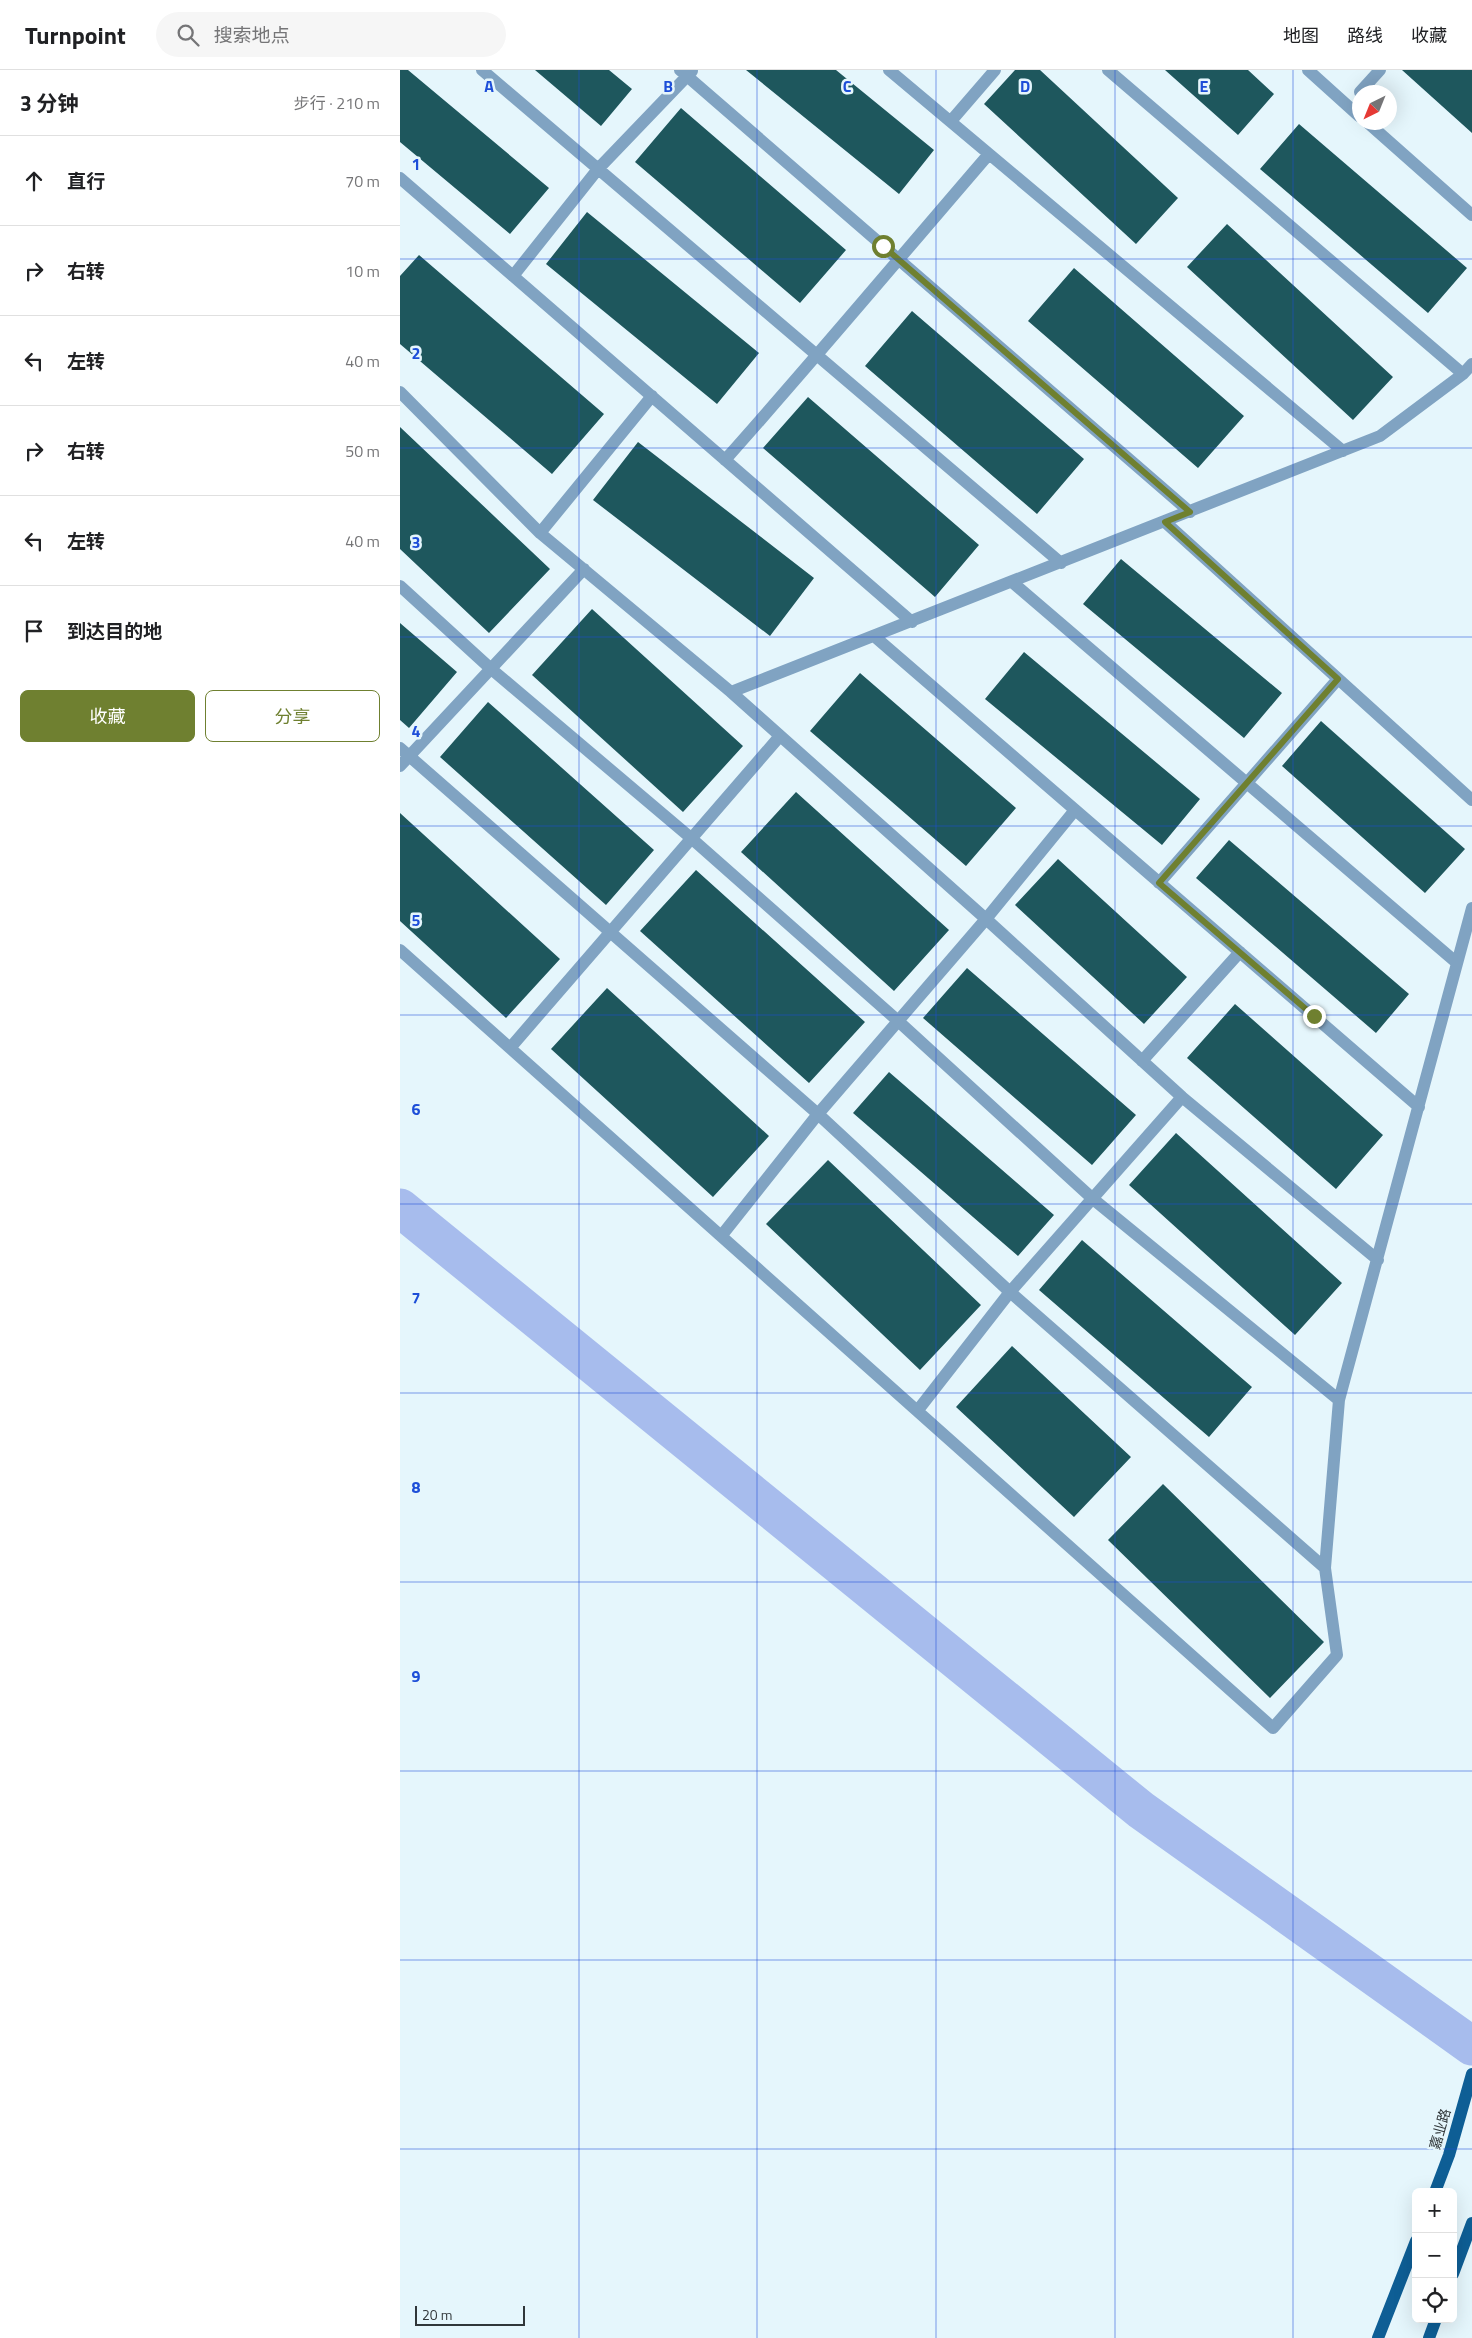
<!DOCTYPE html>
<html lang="zh">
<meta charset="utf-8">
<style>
:root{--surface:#fff;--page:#f6f6f6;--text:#202124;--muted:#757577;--line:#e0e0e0;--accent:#6f8030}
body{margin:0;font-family:"Titillium Web","Noto Sans SC",sans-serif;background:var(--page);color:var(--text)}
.controls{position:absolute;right:15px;bottom:15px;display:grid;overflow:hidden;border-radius:8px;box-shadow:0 5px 20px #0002}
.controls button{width:45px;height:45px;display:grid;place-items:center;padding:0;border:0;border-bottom:1px solid var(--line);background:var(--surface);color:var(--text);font:25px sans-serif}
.compass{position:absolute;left:952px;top:15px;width:45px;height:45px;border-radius:50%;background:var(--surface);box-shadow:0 5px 20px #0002;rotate:223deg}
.scale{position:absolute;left:15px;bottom:12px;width:110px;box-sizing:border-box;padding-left:5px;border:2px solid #303639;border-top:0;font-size:14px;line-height:18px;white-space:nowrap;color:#303639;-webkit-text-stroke:4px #e5f6fc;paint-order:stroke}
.stop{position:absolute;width:15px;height:15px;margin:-11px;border:4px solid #6f8030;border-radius:50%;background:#fff}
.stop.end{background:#6f8030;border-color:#fff;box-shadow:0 1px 5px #0008}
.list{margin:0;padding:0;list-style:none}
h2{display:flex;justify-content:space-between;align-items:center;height:65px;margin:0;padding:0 20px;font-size:21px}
h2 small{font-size:16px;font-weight:400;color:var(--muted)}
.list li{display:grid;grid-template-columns:32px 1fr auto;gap:15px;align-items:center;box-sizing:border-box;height:90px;padding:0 20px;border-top:1px solid var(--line)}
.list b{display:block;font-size:19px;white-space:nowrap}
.list em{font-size:16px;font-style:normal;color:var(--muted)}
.actions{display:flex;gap:10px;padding:15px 20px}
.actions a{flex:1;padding:11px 0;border:1px solid var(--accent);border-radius:8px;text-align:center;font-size:18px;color:var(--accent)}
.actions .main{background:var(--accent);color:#fff}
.icon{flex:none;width:28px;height:28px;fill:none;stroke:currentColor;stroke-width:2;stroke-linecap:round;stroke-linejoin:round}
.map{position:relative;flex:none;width:1072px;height:2268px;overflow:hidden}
header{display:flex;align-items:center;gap:30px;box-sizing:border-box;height:70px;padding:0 25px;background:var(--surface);border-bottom:1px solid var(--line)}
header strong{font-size:24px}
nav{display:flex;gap:28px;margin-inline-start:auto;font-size:18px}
.search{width:350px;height:45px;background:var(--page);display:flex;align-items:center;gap:12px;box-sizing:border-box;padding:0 18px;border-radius:28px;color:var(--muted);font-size:19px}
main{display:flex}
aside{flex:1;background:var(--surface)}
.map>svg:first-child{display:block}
</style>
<header>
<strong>Turnpoint</strong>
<div class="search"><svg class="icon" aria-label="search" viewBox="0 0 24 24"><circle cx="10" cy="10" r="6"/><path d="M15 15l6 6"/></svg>搜索地点</div>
<nav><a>地图</a><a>路线</a><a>收藏</a></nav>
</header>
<main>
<aside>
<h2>3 分钟<small>步行 · 210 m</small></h2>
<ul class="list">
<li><svg class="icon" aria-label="ahead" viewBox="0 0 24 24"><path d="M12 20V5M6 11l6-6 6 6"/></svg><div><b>直行</b></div><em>70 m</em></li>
<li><svg class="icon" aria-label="right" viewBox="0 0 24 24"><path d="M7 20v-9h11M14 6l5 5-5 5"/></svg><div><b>右转</b></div><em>10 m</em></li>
<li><svg class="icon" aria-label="left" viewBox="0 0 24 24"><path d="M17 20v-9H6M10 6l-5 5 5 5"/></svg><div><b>左转</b></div><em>40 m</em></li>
<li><svg class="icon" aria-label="right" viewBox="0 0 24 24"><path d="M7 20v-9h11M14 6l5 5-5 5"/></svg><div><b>右转</b></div><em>50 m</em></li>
<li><svg class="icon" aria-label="left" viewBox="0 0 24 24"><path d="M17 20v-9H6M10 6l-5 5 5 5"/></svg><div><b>左转</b></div><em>40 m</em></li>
<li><svg class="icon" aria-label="arrive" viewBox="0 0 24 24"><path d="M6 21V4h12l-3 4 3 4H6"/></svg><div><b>到达目的地</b></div></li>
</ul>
<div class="actions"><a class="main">收藏</a><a>分享</a></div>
</aside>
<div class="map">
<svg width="1072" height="2268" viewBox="0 0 1072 2268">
<rect width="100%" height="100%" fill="#e5f6fc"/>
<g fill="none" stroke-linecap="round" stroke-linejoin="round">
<path stroke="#a7bced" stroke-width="39" d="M 0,1138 L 741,1740 L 1072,1976"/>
</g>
<path fill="#1e575d" d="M 0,0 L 8,0 L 149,118 L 110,164 L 0,72 Z
M 135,0 L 209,0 L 232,19 L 201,56 Z
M 346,0 L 436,0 L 534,80 L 499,124 Z
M 615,0 L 640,0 L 778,128 L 736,174 L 584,34 Z
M 765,0 L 848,0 L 874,24 L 838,65 Z
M 1002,0 L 1072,0 L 1072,63 Z
M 281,38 L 446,180 L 400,233 L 235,92 Z
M 899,54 L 1067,198 L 1028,243 L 860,99 Z
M 187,142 L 359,283 L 317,334 L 146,194 Z
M 827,154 L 993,307 L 953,350 L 787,197 Z
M 19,185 L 204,344 L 152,404 L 0,274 L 0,206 Z
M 674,198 L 844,346 L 798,398 L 628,251 Z
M 512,241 L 684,389 L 637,444 L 465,296 Z
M 408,327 L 579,475 L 535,527 L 363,378 Z
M 0,357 L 150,499 L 89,563 L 0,479 Z
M 238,372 L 414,508 L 370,566 L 193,430 Z
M 721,489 L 882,623 L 844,668 L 683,534 Z
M 192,539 L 343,676 L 283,742 L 132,605 Z
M 0,553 L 57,602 L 9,658 L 0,650 Z
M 624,582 L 800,729 L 762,775 L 585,629 Z
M 460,603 L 616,738 L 566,796 L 410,661 Z
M 88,632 L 254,780 L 206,835 L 40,687 Z
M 921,651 L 1065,779 L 1025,823 L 882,696 Z
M 396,722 L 549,860 L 494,921 L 341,782 Z
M 0,743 L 160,889 L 106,948 L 0,851 Z
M 829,770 L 1009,924 L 976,963 L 796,808 Z
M 658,789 L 787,907 L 744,954 L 615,835 Z
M 296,800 L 465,952 L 409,1013 L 240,861 Z
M 567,898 L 736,1045 L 692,1095 L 523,948 Z
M 207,918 L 369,1066 L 313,1127 L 151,979 Z
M 835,934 L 983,1065 L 936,1119 L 787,988 Z
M 489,1002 L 654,1145 L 618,1186 L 453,1043 Z
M 776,1063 L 942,1213 L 895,1265 L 729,1115 Z
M 428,1090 L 581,1235 L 520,1300 L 366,1154 Z
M 682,1170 L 852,1317 L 809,1367 L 639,1220 Z
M 612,1276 L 731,1387 L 674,1447 L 556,1337 Z
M 763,1414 L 924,1572 L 870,1628 L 708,1470 Z"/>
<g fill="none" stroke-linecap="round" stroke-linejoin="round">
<path stroke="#80a3c2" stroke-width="12" d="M 82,0 L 661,493
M 280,0 L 790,442
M 489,0 L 943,381
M 708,0 L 1063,304
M 908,0 L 959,46
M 960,22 L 980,0
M 551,51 L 595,0
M 967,52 L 1072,145
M 0,108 L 512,552
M 113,206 L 198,99 L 292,1
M 0,322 L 140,463 L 331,622 L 980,366 L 1063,304 L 1072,294
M 325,390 C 415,289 501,186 589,84
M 765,452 L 1072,730
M 140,463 L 252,326
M 612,512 L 1057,893
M 0,516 L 90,598 L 291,768 L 497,950 L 693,1129 L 939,1330
M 474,566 L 1019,1037
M 331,622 L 586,849 L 782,1027 L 978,1190
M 0,678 L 418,1044 L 610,1222 L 925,1498
M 0,696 L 184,499
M 759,813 L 938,609
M 0,880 L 873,1658 L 937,1585 L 925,1498 L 939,1330 L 1072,838
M 110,978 L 380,666
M 742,991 L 840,882
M 322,1165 L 418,1044 L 586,849 L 675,740
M 518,1340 L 610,1222 L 782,1027"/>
<path stroke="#0e5e95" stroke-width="12" d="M 1035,2122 L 1049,2085 L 1072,2004
M 1053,2204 L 1072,2153
M 978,2268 L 1016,2171
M 1029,2268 L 1036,2249"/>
</g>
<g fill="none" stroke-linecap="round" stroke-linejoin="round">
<path stroke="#6f8030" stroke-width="6" d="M 483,176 L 790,442 L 765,452 L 938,609 L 759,813 L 914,946"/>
</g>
<path fill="none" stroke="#1d4ed8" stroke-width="1" stroke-opacity="0.55" d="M 179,0 L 179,2268M 357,0 L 357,2268M 536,0 L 536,2268M 715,0 L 715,2268M 893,0 L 893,2268M 0,189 L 1072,189M 0,378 L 1072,378M 0,567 L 1072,567M 0,756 L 1072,756M 0,945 L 1072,945M 0,1134 L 1072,1134M 0,1323 L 1072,1323M 0,1512 L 1072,1512M 0,1701 L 1072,1701M 0,1890 L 1072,1890M 0,2079 L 1072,2079"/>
<g text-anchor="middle" stroke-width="5" stroke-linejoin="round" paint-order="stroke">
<g font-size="14" fill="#303639" stroke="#e5f6fc">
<text transform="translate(1040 2059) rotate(-74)" y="5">嘉业路</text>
</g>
</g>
<g font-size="16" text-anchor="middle" font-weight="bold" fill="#1d4ed8" stroke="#e5f6fc" stroke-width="5" stroke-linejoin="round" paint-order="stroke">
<text x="89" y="22">A</text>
<text x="268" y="22">B</text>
<text x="447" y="22">C</text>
<text x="625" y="22">D</text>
<text x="804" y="22">E</text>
<text x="16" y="100">1</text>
<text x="16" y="289">2</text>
<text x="16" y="478">3</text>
<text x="16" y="667">4</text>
<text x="16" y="856">5</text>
<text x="16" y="1045">6</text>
<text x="16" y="1234">7</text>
<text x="16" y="1423">8</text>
<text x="16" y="1612">9</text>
</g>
</svg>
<div class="controls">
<button>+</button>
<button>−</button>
<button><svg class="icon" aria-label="locate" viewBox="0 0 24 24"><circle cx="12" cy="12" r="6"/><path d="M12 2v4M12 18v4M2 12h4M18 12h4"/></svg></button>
</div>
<svg class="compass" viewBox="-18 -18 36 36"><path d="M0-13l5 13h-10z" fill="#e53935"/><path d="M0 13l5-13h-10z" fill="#757577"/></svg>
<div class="scale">20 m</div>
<div class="stop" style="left:483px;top:176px"></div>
<div class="stop end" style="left:914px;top:946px"></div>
</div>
</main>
